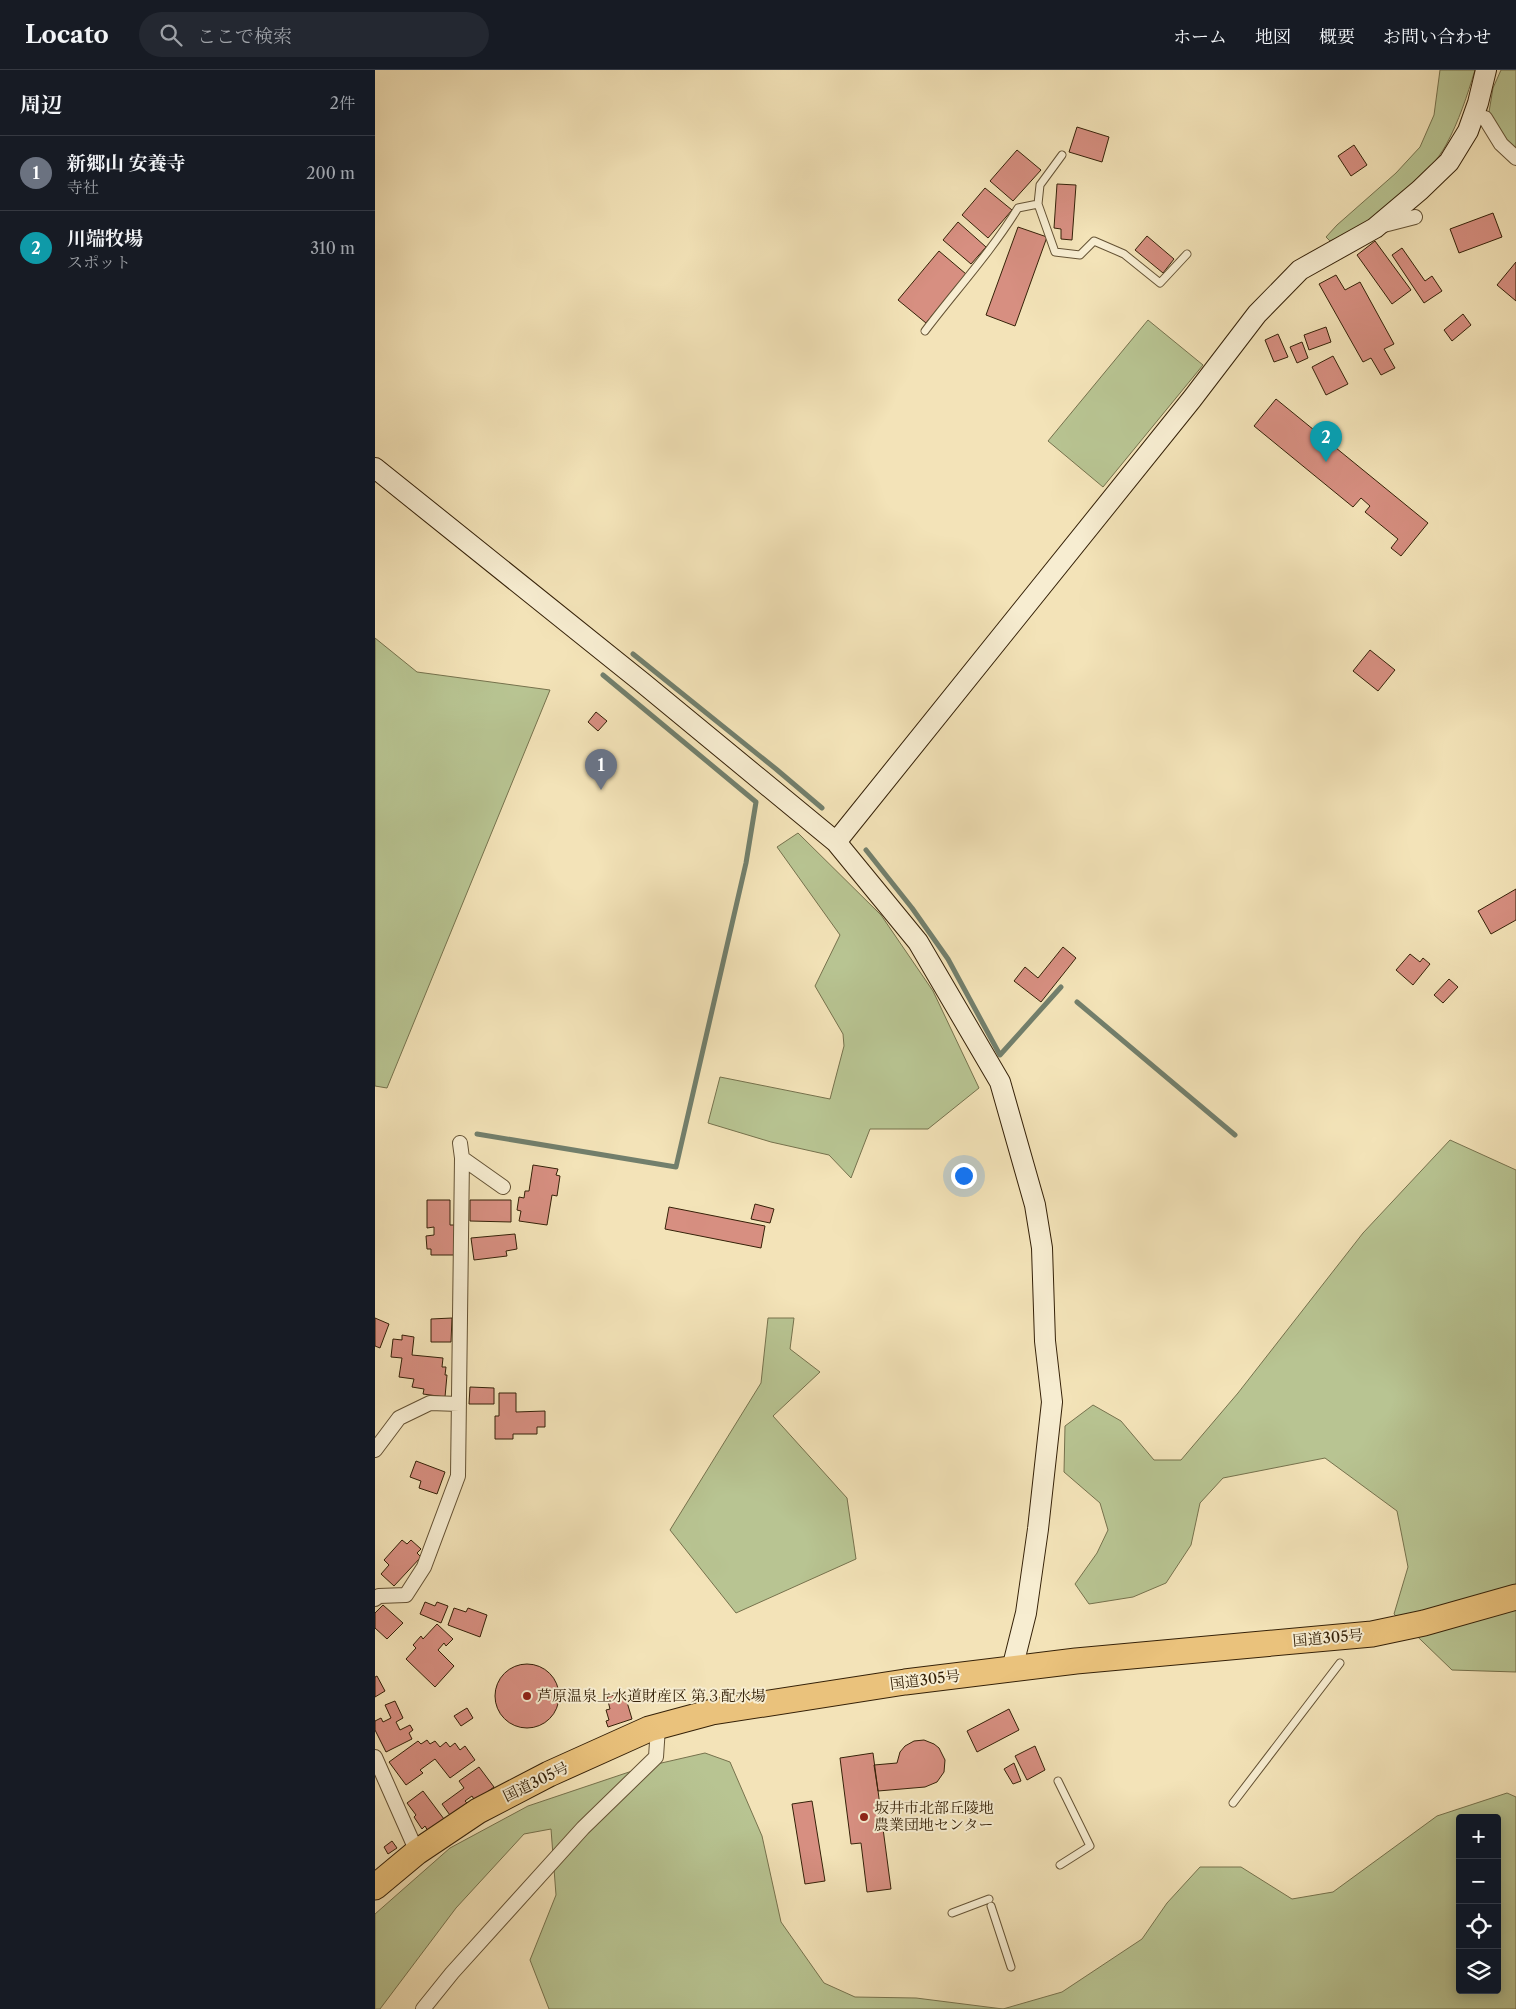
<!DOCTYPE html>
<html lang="ja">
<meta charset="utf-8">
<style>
:root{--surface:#171b24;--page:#242831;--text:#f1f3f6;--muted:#9ea1a6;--line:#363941;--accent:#db2777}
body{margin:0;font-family:"Libre Caslon Text","Noto Serif JP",serif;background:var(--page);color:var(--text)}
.controls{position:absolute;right:15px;bottom:15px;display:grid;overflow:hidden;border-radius:5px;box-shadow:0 2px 12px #0003}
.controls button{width:45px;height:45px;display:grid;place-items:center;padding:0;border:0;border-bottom:1px solid var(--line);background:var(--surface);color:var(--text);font:25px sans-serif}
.you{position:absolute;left:588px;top:1105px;width:18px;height:18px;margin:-12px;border:4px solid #fff;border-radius:50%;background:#1a73e8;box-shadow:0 0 0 8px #1a73e833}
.badge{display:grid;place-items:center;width:32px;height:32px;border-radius:50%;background:var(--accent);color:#fff;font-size:16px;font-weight:700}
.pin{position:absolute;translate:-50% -41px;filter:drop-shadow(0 1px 2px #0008)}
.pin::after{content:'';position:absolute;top:26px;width:18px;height:15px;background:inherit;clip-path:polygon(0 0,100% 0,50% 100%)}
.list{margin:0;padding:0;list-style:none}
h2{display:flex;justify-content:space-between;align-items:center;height:65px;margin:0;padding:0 20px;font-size:21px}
h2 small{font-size:16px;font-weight:400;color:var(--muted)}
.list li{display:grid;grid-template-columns:32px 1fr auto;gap:15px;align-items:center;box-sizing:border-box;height:75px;padding:0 20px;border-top:1px solid var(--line)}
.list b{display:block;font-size:19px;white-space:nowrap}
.list p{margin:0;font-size:16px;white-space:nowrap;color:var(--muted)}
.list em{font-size:16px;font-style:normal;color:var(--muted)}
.icon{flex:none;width:28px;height:28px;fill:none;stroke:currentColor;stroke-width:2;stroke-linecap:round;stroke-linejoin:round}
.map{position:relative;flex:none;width:1141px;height:1939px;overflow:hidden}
header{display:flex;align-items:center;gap:30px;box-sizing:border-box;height:70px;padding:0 25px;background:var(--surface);border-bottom:1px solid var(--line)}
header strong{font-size:24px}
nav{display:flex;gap:28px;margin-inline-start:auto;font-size:18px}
.search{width:350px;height:45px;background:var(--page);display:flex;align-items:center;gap:12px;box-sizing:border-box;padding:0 18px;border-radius:28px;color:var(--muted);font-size:19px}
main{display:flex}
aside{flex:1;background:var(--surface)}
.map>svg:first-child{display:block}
</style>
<header>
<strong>Locato</strong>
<div class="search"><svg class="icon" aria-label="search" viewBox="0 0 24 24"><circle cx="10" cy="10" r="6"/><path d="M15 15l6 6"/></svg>ここで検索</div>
<nav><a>ホーム</a><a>地図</a><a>概要</a><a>お問い合わせ</a></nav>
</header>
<main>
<aside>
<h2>周辺<small>2件</small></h2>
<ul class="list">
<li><span class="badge" style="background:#6b7280">1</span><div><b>新郷山 安養寺</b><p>寺社</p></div><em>200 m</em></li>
<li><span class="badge" style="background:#0f9aa8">2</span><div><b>川端牧場</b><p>スポット</p></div><em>310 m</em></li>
</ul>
</aside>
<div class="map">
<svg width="1141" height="1939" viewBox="0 0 1141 1939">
<rect width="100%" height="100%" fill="#f3e3b8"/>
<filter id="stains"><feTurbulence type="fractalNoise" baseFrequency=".004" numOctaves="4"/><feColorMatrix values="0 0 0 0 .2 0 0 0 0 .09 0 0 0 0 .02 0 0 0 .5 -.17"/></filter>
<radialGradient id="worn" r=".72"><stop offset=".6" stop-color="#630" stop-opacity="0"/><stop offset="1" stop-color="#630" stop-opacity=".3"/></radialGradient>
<path fill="#b8c492" stroke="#76724d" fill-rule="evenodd" d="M 1065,0 L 1100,0 C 1092,26 1084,51 1071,75 C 1054,105 1017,138 987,157 C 977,163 966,166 955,171 L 951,167 L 962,155 L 1021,103 L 1045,77 L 1059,45 Z
M 1126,0 L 1141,0 L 1141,91 L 1114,42 L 1118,18 Z
M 773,250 L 828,295 L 728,417 L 673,371 Z
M 0,568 L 42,602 L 175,620 L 12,1018 L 0,1016 Z
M 423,763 L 506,845 L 558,921 L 604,1018 L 553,1059 L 495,1059 L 476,1108 L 454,1085 L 396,1072 L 333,1053 L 345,1007 L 455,1029 L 469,976 L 468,964 L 440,916 L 465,865 L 402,777 Z
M 1075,1070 L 1141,1100 L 1141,1602 L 1077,1600 L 1019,1544 L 1033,1497 L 1022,1441 L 950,1388 L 848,1408 L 825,1433 L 816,1475 L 791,1513 L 758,1527 L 714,1534 L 700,1514 L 722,1483 L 733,1460 L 725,1433 L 689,1402 L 690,1356 L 718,1335 L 746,1351 L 779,1390 L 806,1390 L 863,1323 L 988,1163 Z
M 393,1248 L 419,1248 L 415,1279 L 445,1302 L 398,1346 L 472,1428 L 481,1489 L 361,1543 L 295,1460 L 386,1313 Z
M 330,1683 L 355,1692 L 387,1766 L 406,1852 L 449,1913 L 480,1927 L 541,1928 L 628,1939 L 687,1922 L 767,1869 L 792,1833 L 825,1797 L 866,1797 L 917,1829 L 958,1822 L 1062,1746 L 1132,1723 L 1141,1727 L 1141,1939 L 174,1939 L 155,1890 L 181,1825 L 176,1759 L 149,1764 L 81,1838 L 5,1939 L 0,1939 L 0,1844 L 75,1778 L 153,1736 L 269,1697 ZM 1085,1748 L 1122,1748 L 1122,1920 L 1085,1920 Z"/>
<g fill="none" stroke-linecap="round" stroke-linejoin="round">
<path stroke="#727f6c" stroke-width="5" d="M 258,584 L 401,699 L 447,738
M 491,780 L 537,838 L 573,889 L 625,985 L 686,917
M 702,932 L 860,1065
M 102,1064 L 301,1097 L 371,793 L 381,732 L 228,605"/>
</g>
<path fill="#d78f81" stroke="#352108" d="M 702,57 L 734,67 L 727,92 L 694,82 Z
M 979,75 L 992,95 L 976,106 L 963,86 Z
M 642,80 L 666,100 L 638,131 L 615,111 Z
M 682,114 L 701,115 L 697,170 L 686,169 L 686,159 L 679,158 Z
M 610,118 L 637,140 L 613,168 L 587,145 Z
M 1118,143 L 1127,167 L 1084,183 L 1075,159 Z
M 583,152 L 611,177 L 596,194 L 568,170 Z
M 643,157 L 672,167 L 640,256 L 611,245 Z
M 772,166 L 799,189 L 788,203 L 760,180 Z
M 1000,171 L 1036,220 L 1017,234 L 982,185 Z
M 1027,178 L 1050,211 L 1057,206 L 1067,221 L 1049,233 L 1017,185 Z
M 564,181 L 591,204 L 551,253 L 523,230 Z
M 1141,192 L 1141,231 L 1122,215 Z
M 961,205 L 970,220 L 985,212 L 1019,274 L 1009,279 L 1020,298 L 1006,305 L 996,288 L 988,292 L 944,214 Z
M 1088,244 L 1096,255 L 1077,271 L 1069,260 Z
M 951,257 L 956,272 L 934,280 L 929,265 Z
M 903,264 L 913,287 L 899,292 L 890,270 Z
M 927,272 L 933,288 L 922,293 L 915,277 Z
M 958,286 L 973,314 L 951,325 L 937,297 Z
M 901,329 L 1053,453 L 1026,486 L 1016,478 L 1023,469 L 990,442 L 995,436 L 986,428 L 978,437 L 879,356 Z
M 995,580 L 1020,600 L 1003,621 L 978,601 Z
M 221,642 L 232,651 L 223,661 L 213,652 Z
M 1141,819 L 1141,850 L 1116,864 L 1103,841 Z
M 688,877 L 701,888 L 666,932 L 639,911 L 650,897 L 663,908 Z
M 1035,884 L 1045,892 L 1048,888 L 1055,894 L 1038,915 L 1021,900 Z
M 1074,909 L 1083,917 L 1068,933 L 1059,925 Z
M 158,1095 L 183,1099 L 181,1105 L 185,1106 L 182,1126 L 177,1125 L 172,1155 L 144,1151 L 146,1141 L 142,1140 L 144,1127 L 149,1128 L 150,1121 L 154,1121 Z
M 52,1130 L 75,1130 L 75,1155 L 80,1155 L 80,1185 L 56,1185 L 56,1179 L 52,1179 L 51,1166 L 59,1165 L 59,1157 L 52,1158 Z
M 95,1130 L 136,1130 L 136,1152 L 95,1151 Z
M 380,1134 L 399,1139 L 395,1153 L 376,1149 Z
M 294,1137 L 390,1156 L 386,1178 L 290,1159 Z
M 140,1164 L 142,1179 L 131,1181 L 132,1186 L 99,1190 L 96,1168 Z
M 0,1248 L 14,1254 L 5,1278 L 0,1276 Z
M 77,1248 L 76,1272 L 56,1272 L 56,1249 Z
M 27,1265 L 39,1267 L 37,1285 L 68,1288 L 67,1297 L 71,1297 L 70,1305 L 72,1305 L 70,1327 L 48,1324 L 49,1319 L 37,1317 L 39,1309 L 24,1307 L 27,1288 L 16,1287 L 18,1269 L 27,1270 Z
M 95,1317 L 119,1318 L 119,1334 L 94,1334 Z
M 124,1323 L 141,1323 L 141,1342 L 170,1341 L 170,1357 L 162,1357 L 162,1364 L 138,1364 L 138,1369 L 120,1369 L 120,1346 L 124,1346 Z
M 41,1391 L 70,1402 L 62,1424 L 44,1418 L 46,1411 L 35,1407 Z
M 27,1470 L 32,1474 L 36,1470 L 46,1479 L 42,1483 L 46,1487 L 19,1516 L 6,1504 L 14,1495 L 9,1490 Z
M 50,1532 L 60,1536 L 62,1532 L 73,1536 L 66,1553 L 45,1544 Z
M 8,1535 L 28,1553 L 12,1569 L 0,1558 L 0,1543 Z
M 79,1538 L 91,1542 L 93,1538 L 112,1545 L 105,1567 L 73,1555 Z
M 62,1554 L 78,1569 L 71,1576 L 69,1573 L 63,1580 L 79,1596 L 60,1617 L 31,1589 L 41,1578 L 38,1575 L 46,1566 L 48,1569 Z
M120 1626a32 32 0 1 1 64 0a32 32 0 1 1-64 0Z
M 2,1606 L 10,1621 L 0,1627 L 0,1607 Z
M 249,1622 L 257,1649 L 233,1657 L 231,1651 L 234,1650 L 231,1640 L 235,1639 L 232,1627 Z
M 20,1631 L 28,1648 L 21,1652 L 25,1660 L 35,1655 L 38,1660 L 34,1663 L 37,1669 L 11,1682 L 0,1660 L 0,1651 L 6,1648 L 8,1652 L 16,1648 L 10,1635 Z
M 92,1638 L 98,1648 L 86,1656 L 79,1646 Z
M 634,1639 L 644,1660 L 602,1682 L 592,1661 Z
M 52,1670 L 55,1674 L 60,1671 L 65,1677 L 71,1672 L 75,1677 L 80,1673 L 85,1680 L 90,1676 L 100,1690 L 75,1708 L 60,1689 L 45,1700 L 48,1703 L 31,1715 L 14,1692 L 43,1671 L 46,1674 Z
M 549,1670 L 559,1674 L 564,1678 L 570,1690 L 569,1702 L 562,1712 L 550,1717 L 503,1721 L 499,1695 L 522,1693 L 525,1682 L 530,1676 L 539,1671 Z
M 660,1676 L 670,1700 L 652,1710 L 640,1686 Z
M 498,1683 L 516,1819 L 492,1822 L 486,1773 L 476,1774 L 465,1688 Z
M 639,1693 L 646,1711 L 638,1714 L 629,1699 Z
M 104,1697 L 119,1717 L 100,1731 L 97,1726 L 90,1731 L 94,1735 L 77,1748 L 67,1734 L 89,1718 L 84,1711 Z
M 48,1721 L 69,1749 L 53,1761 L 50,1756 L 47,1759 L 39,1747 L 41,1745 L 32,1733 Z
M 437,1731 L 450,1811 L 430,1814 L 417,1734 Z
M 17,1771 L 22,1778 L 13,1784 L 9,1777 Z"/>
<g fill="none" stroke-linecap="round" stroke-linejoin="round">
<g stroke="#645234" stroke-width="9">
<path id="lane" d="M 687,85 L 665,115 L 663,134 L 680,182 L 705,185 L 719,171 L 749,184 L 785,213 L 812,184
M 550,261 C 581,220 616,182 643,138 L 663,134
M 683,1711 L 715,1776 L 685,1795
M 858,1733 L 965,1593
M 616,1836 L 636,1897
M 577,1843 L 614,1829"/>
</g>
<g stroke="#645234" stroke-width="16">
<path id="street" d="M 1110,48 L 1126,74 L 1141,88
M 1005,156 L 1040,147
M 87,1088 L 128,1117
M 0,1380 L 24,1348 L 55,1333 L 84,1334
M 0,1529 L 4,1526 L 31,1525 L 49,1497 L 83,1406 L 87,1088 L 85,1073
M 0,1687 L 42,1782
M 48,1939 L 77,1903 L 208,1758 L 281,1687 L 283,1657"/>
</g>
<g stroke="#352108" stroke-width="22">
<path id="secondary" d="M 0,398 L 268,613 L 461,772 L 543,872 L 625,1012 L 660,1135 L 667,1178 L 670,1271 L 677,1332 L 663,1459 L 651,1543 L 637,1599
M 461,772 L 817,329 L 882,244 L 925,200 L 1000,158 L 1045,120 L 1074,92 L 1093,61 L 1103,33 L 1111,0"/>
</g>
<g stroke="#352108" stroke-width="27">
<path id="highway" d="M 0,1817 L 42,1782 L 103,1741 L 174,1704 L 274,1659 L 337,1642 L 530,1612 L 701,1591 L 997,1564 L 1049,1553 L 1141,1527"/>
</g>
<use href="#lane" stroke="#f7edd1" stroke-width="7"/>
<use href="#street" stroke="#f7edd1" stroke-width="14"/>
<use href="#secondary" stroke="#f7edd1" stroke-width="20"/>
<use href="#highway" stroke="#eac27c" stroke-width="25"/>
</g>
<g fill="#8f2418" stroke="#f7edd1" stroke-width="2">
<circle cx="152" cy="1626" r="5"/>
<circle cx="489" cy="1747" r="5"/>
</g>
<g text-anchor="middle" stroke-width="4" stroke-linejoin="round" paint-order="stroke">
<g font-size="15" fill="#352108" stroke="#f7edd1">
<text transform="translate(953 1568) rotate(-5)" y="5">国道305号</text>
<text transform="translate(550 1610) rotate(-7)" y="5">国道305号</text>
<text transform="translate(161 1712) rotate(-26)" y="5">国道305号</text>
</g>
<g font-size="15" fill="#352108" stroke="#f7edd1" text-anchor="start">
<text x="162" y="1631">芦原温泉上水道財産区 第３配水場</text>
<text x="499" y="1743">坂井市北部丘陵地<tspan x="499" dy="17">農業団地センター</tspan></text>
</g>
</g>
<rect width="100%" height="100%" filter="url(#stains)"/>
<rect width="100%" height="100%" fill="url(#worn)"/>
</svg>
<div class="controls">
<button>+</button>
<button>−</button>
<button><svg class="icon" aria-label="locate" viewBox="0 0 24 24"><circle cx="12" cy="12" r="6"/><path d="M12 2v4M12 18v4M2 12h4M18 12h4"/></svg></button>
<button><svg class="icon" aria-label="layers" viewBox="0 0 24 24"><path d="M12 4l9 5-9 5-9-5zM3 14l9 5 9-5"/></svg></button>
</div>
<div class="you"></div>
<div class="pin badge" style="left:226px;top:720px;background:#6b7280">1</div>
<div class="pin badge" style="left:951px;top:392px;background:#0f9aa8">2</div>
</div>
</main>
